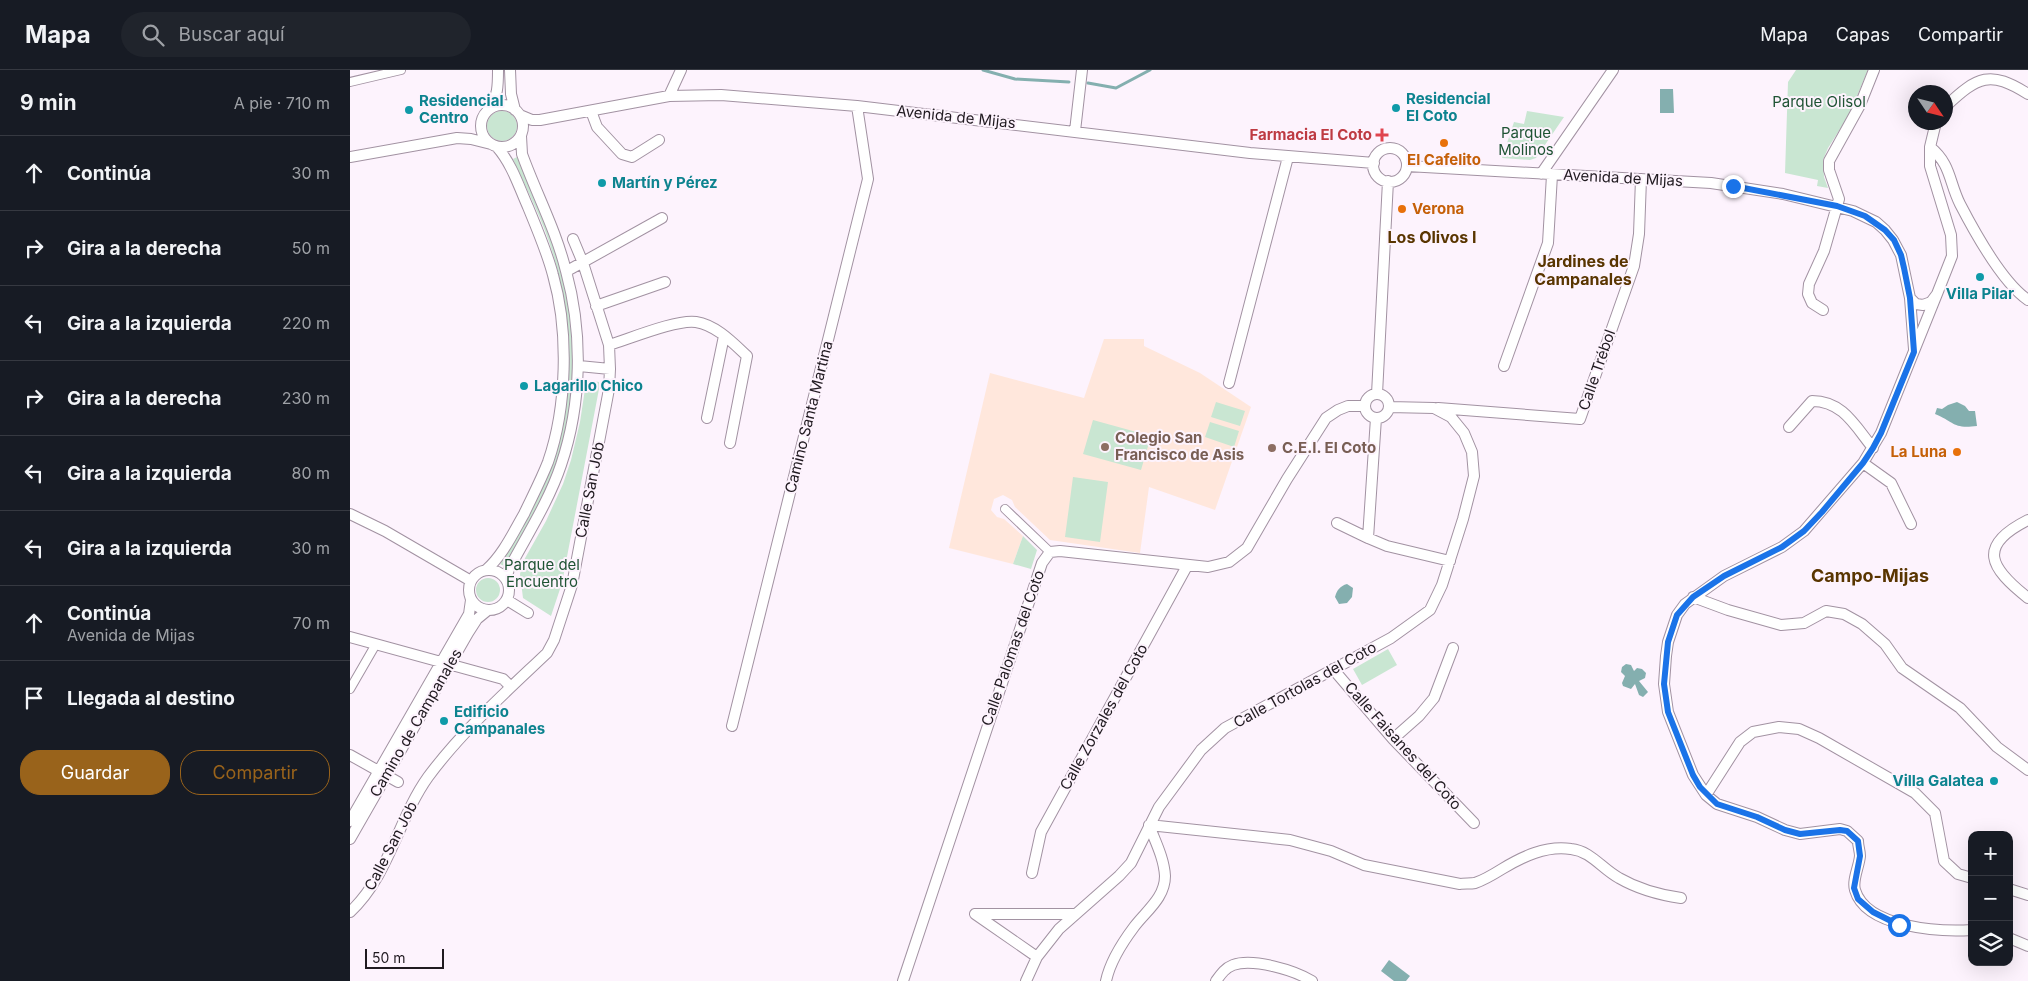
<!DOCTYPE html>
<html lang="es">
<meta charset="utf-8">
<style>
:root{--surface:#171b24;--page:#20242c;--text:#f1f3f6;--muted:#9ea1a6;--line:#363941;--accent:#99631b}
body{margin:0;font-family:Inter,sans-serif;background:var(--page);color:var(--text)}
.controls{position:absolute;right:15px;bottom:15px;display:grid;overflow:hidden;border-radius:10px;box-shadow:0 5px 20px #0002}
.controls button{width:45px;height:45px;display:grid;place-items:center;padding:0;border:0;border-bottom:1px solid var(--line);background:var(--surface);color:var(--text);font:25px sans-serif}
.compass{position:absolute;left:1558px;top:15px;width:45px;height:45px;border-radius:50%;background:var(--surface);box-shadow:0 5px 20px #0002;rotate:125deg}
.scale{position:absolute;left:15px;bottom:12px;width:79px;box-sizing:border-box;padding-left:5px;border:2px solid #201a20;border-top:0;font-size:14px;line-height:18px;white-space:nowrap;color:#201a20;-webkit-text-stroke:4px #fdf3fd;paint-order:stroke}
.stop{position:absolute;width:15px;height:15px;margin:-11px;border:4px solid #1a73e8;border-radius:50%;background:#fff}
.stop.end{background:#1a73e8;border-color:#fff;box-shadow:0 1px 5px #0008}
.list{margin:0;padding:0;list-style:none}
h2{display:flex;justify-content:space-between;align-items:center;height:65px;margin:0;padding:0 20px;font-size:21px}
h2 small{font-size:16px;font-weight:400;color:var(--muted)}
.list li{display:grid;grid-template-columns:32px 1fr auto;gap:15px;align-items:center;box-sizing:border-box;height:75px;padding:0 20px;border-top:1px solid var(--line)}
.list b{display:block;font-size:19px;white-space:nowrap}
.list p{margin:0;font-size:16px;white-space:nowrap;color:var(--muted)}
.list em{font-size:16px;font-style:normal;color:var(--muted)}
.actions{display:flex;gap:10px;padding:15px 20px}
.actions a{flex:1;padding:11px 0;border:1px solid var(--accent);border-radius:20px;text-align:center;font-size:18px;color:var(--accent)}
.actions .main{background:var(--accent);color:#fff}
.icon{flex:none;width:28px;height:28px;fill:none;stroke:currentColor;stroke-width:2;stroke-linecap:round;stroke-linejoin:round}
.map{position:relative;flex:none;width:1678px;height:911px;overflow:hidden}
header{display:flex;align-items:center;gap:30px;box-sizing:border-box;height:70px;padding:0 25px;background:var(--surface);border-bottom:1px solid var(--line)}
header strong{font-size:24px}
nav{display:flex;gap:28px;margin-inline-start:auto;font-size:18px}
.search{width:350px;height:45px;background:var(--page);display:flex;align-items:center;gap:12px;box-sizing:border-box;padding:0 18px;border-radius:28px;color:var(--muted);font-size:19px}
main{display:flex}
aside{flex:1;background:var(--surface)}
.map>svg:first-child{display:block}
</style>
<header>
<strong>Mapa</strong>
<div class="search"><svg class="icon" aria-label="search" viewBox="0 0 24 24"><circle cx="10" cy="10" r="6"/><path d="M15 15l6 6"/></svg>Buscar aquí</div>
<nav><a>Mapa</a><a>Capas</a><a>Compartir</a></nav>
</header>
<main>
<aside>
<h2>9 min<small>A pie · 710 m</small></h2>
<ul class="list">
<li><svg class="icon" aria-label="ahead" viewBox="0 0 24 24"><path d="M12 20V5M6 11l6-6 6 6"/></svg><div><b>Continúa</b></div><em>30 m</em></li>
<li><svg class="icon" aria-label="right" viewBox="0 0 24 24"><path d="M7 20v-9h11M14 6l5 5-5 5"/></svg><div><b>Gira a la derecha</b></div><em>50 m</em></li>
<li><svg class="icon" aria-label="left" viewBox="0 0 24 24"><path d="M17 20v-9H6M10 6l-5 5 5 5"/></svg><div><b>Gira a la izquierda</b></div><em>220 m</em></li>
<li><svg class="icon" aria-label="right" viewBox="0 0 24 24"><path d="M7 20v-9h11M14 6l5 5-5 5"/></svg><div><b>Gira a la derecha</b></div><em>230 m</em></li>
<li><svg class="icon" aria-label="left" viewBox="0 0 24 24"><path d="M17 20v-9H6M10 6l-5 5 5 5"/></svg><div><b>Gira a la izquierda</b></div><em>80 m</em></li>
<li><svg class="icon" aria-label="left" viewBox="0 0 24 24"><path d="M17 20v-9H6M10 6l-5 5 5 5"/></svg><div><b>Gira a la izquierda</b></div><em>30 m</em></li>
<li><svg class="icon" aria-label="ahead" viewBox="0 0 24 24"><path d="M12 20V5M6 11l6-6 6 6"/></svg><div><b>Continúa</b><p>Avenida de Mijas</p></div><em>70 m</em></li>
<li><svg class="icon" aria-label="arrive" viewBox="0 0 24 24"><path d="M6 21V4h12l-3 4 3 4H6"/></svg><div><b>Llegada al destino</b></div></li>
</ul>
<div class="actions"><a class="main">Guardar</a><a>Compartir</a></div>
</aside>
<div class="map">
<svg width="1678" height="911" viewBox="0 0 1678 911">
<rect width="100%" height="100%" fill="#fdf3fd"/>
<path fill="#ffe7dc" d="M 754,269 L 794,269 L 794,276 L 850,303 L 901,337 L 865,440 L 799,417 L 790,483 L 700,470 L 665,437 L 662,430 L 653,425 L 644,429 L 641,440 L 647,447 L 654,449 L 673,466 L 663,494 L 599,478 L 640,303 L 734,328 Z"/>
<path fill="#c9e6d2" d="M 1446,0 L 1518,0 L 1499,45 L 1478,78 L 1473,90 L 1474,107 L 1478,118 L 1467,116 L 1468,110 L 1435,103 L 1438,12 Z
M137 56a15 15 0 1 1 30 0a15 15 0 1 1-30 0Z
M 1177,41 L 1214,47 L 1186,88 L 1180,90 L 1152,88 L 1164,52 L 1174,54 Z
M 167,87 C 184,125 203,163 212,204 C 227,266 226,331 207,392 C 196,429 173,463 154,496 L 150,494 C 169,461 189,429 202,393 C 226,327 223,249 203,184 C 193,151 177,120 163,89 Z
M 243,311 L 249,312 L 249,319 L 212,513 L 201,546 L 173,528 L 170,504 L 174,490 L 196,451 L 213,414 L 221,390 L 230,352 L 235,319 L 237,315 Z
M 866,332 L 895,341 L 890,356 L 861,347 Z
M 743,350 L 801,366 L 791,400 L 733,384 Z
M 860,352 L 889,361 L 884,377 L 855,367 Z
M 723,407 L 758,412 L 750,472 L 715,467 Z
M 673,466 L 687,480 L 681,499 L 663,494 Z
M126 520a12 12 0 1 1 24 0a12 12 0 1 1-24 0Z
M 1038,579 L 1047,595 L 1012,615 L 1003,599 Z"/>
<path fill="#84afaf" d="M 1310,19 L 1323,19 L 1324,43 L 1310,43 Z
M 1607,332 L 1615,336 L 1619,341 L 1625,341 L 1627,356 C 1602,359 1605,352 1585,344 L 1587,338 L 1592,339 L 1598,335 Z
M 997,514 L 1003,518 L 1002,527 L 997,533 L 989,534 L 985,527 C 987,520 990,516 997,514 Z
M 1276,594 L 1281,595 L 1284,601 L 1287,598 L 1292,599 L 1296,603 L 1295,608 L 1289,611 L 1298,622 L 1293,627 L 1289,625 L 1285,614 L 1281,619 L 1273,616 L 1272,613 L 1275,606 L 1271,602 L 1272,597 Z
M 1039,890 L 1060,906 L 1056,911 L 1044,911 L 1031,901 Z"/>
<g fill="none" stroke-linecap="round" stroke-linejoin="round">
<path stroke="#84afaf" stroke-width="3" d="M 633,0 L 665,9 L 719,12
M 738,13 L 766,18 L 800,0"/>
<g stroke="#a292a2" stroke-width="10">
<path id="pedestrian" d="M 0,12 L 51,0
M 655,439 L 700,482
M 0,619 L 26,574"/>
</g>
<g stroke="#a292a2" stroke-width="12">
<path id="minor" d="M 160,0 L 161,24 L 165,40
M 319,26 L 331,0
M131 56a21 21 0 1 1 42 0a21 21 0 1 1-42 0Z
M 1596,36 C 1628,6 1640,0 1678,24
M 139,39 C 148,27 148,15 148,0
M 241,41 L 247,57 L 272,84 L 282,87 L 309,70
M 170,45 L 182,50 L 190,50 L 319,26 L 371,25 L 507,36 L 900,83 L 1024,93
M 725,61 L 732,0
M 1580,77 C 1601,94 1599,112 1610,134 C 1624,161 1653,213 1678,230
M1023 95a17 17 0 1 1 34 0a17 17 0 1 1-34 0Z
M 0,87 L 107,68 L 121,69 L 141,74
M 1057,96 L 1361,113 L 1433,124 L 1503,141 L 1526,152 L 1535,160 L 1543,170 L 1551,185 L 1560,228 L 1564,279
M 1191,104 L 1263,0
M 217,201 L 312,148
M 1587,224 L 1531,363 L 1513,393 L 1454,461 L 1432,477 L 1374,506 L 1335,534 L 1327,545 L 1318,572 L 1316,586 L 1314,614 L 1318,642 L 1343,705 L 1356,725 L 1367,734 L 1407,747 L 1435,760 L 1450,764 L 1490,759 L 1497,761 L 1508,771 C 1508,776 1510,781 1510,786 C 1509,797 1502,810 1505,820 C 1516,858 1590,862 1622,860
M 1560,228 L 1566,234 L 1573,235 L 1581,232 L 1587,224 L 1602,186 L 1601,165 L 1580,96 L 1580,77 L 1586,52
M 246,236 L 315,212
M 1473,240 L 1462,233 L 1458,224 L 1459,214 L 1474,181 L 1489,129 L 1479,100 L 1479,91 L 1510,35 L 1524,0
M 259,275 C 279,269 327,249 346,252 C 366,255 383,273 397,286 L 380,373
M 229,296 L 260,299
M 1154,296 L 1198,173 L 1202,105
M 879,313 L 938,87
M1015 336a12 12 0 1 1 24 0a12 12 0 1 1-24 0Z
M 1027,324 L 1038,111
M 1088,338 L 1230,349 L 1284,196 L 1289,164 L 1291,109
M 357,348 L 374,266
M 1026,348 L 1018,468 L 1037,476 L 1100,491
M 1439,357 L 1462,331 C 1493,331 1505,356 1523,378
M 1513,393 L 1541,413 L 1561,454
M 0,444 L 35,461 L 121,511
M 1678,450 C 1626,476 1640,498 1678,528
M 987,453 L 1018,468
M 136,500 C 153,485 163,463 174,444 C 182,427 191,410 198,392 C 217,337 219,261 203,205 C 197,182 187,159 178,137 C 169,117 162,94 147,77
M119 520a20 20 0 1 1 40 0a20 20 0 1 1-40 0Z
M 156,509 L 159,499 C 177,465 199,431 211,395 C 232,333 233,263 216,201 C 206,160 186,123 172,84 L 171,66
M 1343,527 L 1378,540 L 1431,555 L 1454,553 L 1476,541 L 1494,544 L 1512,554 L 1535,574 L 1552,598 L 1610,638 L 1647,677 L 1678,700
M 157,530 L 178,543
M 0,567 L 153,609 L 161,617
M 983,599 L 1043,669 L 1124,753
M 382,656 L 518,109 L 507,36
M 1043,669 L 1069,646 L 1084,628 L 1103,578
M 0,685 L 48,712
M 1356,725 L 1390,672 L 1403,662 L 1429,657 L 1449,659 L 1469,668 L 1565,723 L 1585,743 L 1594,791 L 1608,804 L 1622,808
M 0,751 L 119,544 L 121,530
M 0,769 L 118,563 L 127,549 L 138,540
M 682,803 L 691,762 L 837,496
M 1659,819 L 1678,825
M 0,842 C 39,806 48,749 78,707 C 112,661 156,622 197,583 L 204,570 L 222,515 L 259,319 L 260,299 L 259,275 L 233,193 L 223,169
M 625,844 L 726,844
M 625,844 L 687,887
M 1659,868 L 1678,876
M 553,911 L 692,493 L 700,482 L 710,481 L 858,497 L 879,492 L 897,478 L 937,409 L 976,348 L 988,340 L 998,336 L 1014,336
M 676,911 L 687,887 L 709,859 L 769,806 L 781,793 L 809,737 L 851,680 L 875,658 L 1041,568 L 1080,540 L 1092,515 L 1113,449 L 1124,406 L 1122,382 L 1114,363 L 1101,347 L 1084,338 L 1039,337
M 756,911 C 760,892 772,873 784,857 C 796,841 815,828 815,806 C 814,788 805,771 799,755 L 940,770 L 981,781 L 1014,795 L 1110,814 C 1114,813 1120,814 1125,813 C 1134,810 1144,804 1152,799 C 1172,787 1196,775 1221,779 C 1241,781 1252,799 1269,808 C 1288,819 1310,825 1331,828
M 866,911 C 871,904 875,898 883,895 C 903,888 944,900 962,911"/>
</g>
<use href="#pedestrian" stroke="#fff" stroke-width="8"/>
<use href="#minor" stroke="#fff" stroke-width="10"/>
</g>
<g fill="none" stroke-linecap="round" stroke-linejoin="round">
<path stroke="#1a73e8" stroke-width="6" d="M 1383,116 L 1487,136 L 1515,146 L 1535,160 L 1544,170 L 1551,185 L 1554,198 L 1560,228 L 1564,282 L 1531,363 L 1523,378 L 1513,393 L 1472,442 L 1454,461 L 1432,477 L 1374,506 L 1343,527 L 1327,545 L 1318,572 L 1314,614 L 1318,642 L 1343,705 L 1350,717 L 1367,734 L 1407,747 L 1435,760 L 1450,764 L 1490,760 L 1497,761 L 1508,771 L 1510,786 L 1504,818 L 1508,829 L 1523,842 L 1549,855"/>
</g>
<g fill="#0f9aa8" stroke="#fdf3fd" stroke-width="2">
<circle cx="1046" cy="38" r="5"/>
<circle cx="59" cy="40" r="5"/>
<circle cx="252" cy="113" r="5"/>
<circle cx="1630" cy="207" r="5"/>
<circle cx="174" cy="316" r="5"/>
<circle cx="94" cy="651" r="5"/>
<circle cx="1644" cy="711" r="5"/>
</g>
<path fill="#e0444e" stroke="#fdf3fd" stroke-width="2" d="M1029.5 57.5h5v5h5v5h-5v5h-5v-5h-5v-5h5z"/>
<g fill="#e8710a" stroke="#fdf3fd" stroke-width="2">
<circle cx="1094" cy="73" r="5"/>
<circle cx="1052" cy="139" r="5"/>
<circle cx="1607" cy="382" r="5"/>
</g>
<g fill="#8d6e63" stroke="#fdf3fd" stroke-width="2">
<circle cx="755" cy="377" r="5"/>
<circle cx="922" cy="378" r="5"/>
</g>
<g text-anchor="middle" stroke-width="4" stroke-linejoin="round" paint-order="stroke">
<g font-size="15" font-weight="bold" fill="#0d838f" stroke="#fdf3fd" text-anchor="start">
<text x="1056" y="34">Residencial<tspan x="1056" dy="17">El Coto</tspan></text>
<text x="69" y="36">Residencial<tspan x="69" dy="17">Centro</tspan></text>
<text x="262" y="118">Martín y Pérez</text>
<text x="1630" y="229" text-anchor="middle">Villa Pilar</text>
<text x="184" y="321">Lagarillo Chico</text>
<text x="104" y="647">Edificio<tspan x="104" dy="17">Campanales</tspan></text>
<text x="1634" y="716" text-anchor="end">Villa Galatea</text>
</g>
<g font-size="15" fill="#1f5334" stroke="#fdf3fd">
<text x="1469" y="37">Parque Olisol</text>
<text x="1176" y="68">Parque<tspan x="1176" dy="17">Molinos</tspan></text>
<text x="192" y="500">Parque del<tspan x="192" dy="17">Encuentro</tspan></text>
</g>
<g font-size="15" fill="#201a20" stroke="#fdf3fd">
<text transform="translate(606 47) rotate(6)" y="5">Avenida de Mijas</text>
<text transform="translate(1273 108) rotate(3)" y="5">Avenida de Mijas</text>
<text transform="translate(1247 300) rotate(-71)" y="5">Calle Trébol</text>
<text transform="translate(459 347) rotate(-76)" y="5">Camino Santa Martina</text>
<text transform="translate(240 420) rotate(-79)" y="5">Calle San Job</text>
<text transform="translate(663 578) rotate(-71)" y="5">Calle Palomas del Coto</text>
<text transform="translate(955 615) rotate(-29)" y="5">Calle Tortolas del Coto</text>
<text transform="translate(754 647) rotate(-61)" y="5">Calle Zorzales del Coto</text>
<text transform="translate(66 653) rotate(-60)" y="5">Camino de Campanales</text>
<text transform="translate(1053 676) rotate(48)" y="5">Calle Faisanes del Coto</text>
<text transform="translate(41 776) rotate(-63)" y="5">Calle San Job</text>
</g>
<g font-size="15" font-weight="bold" fill="#be3a42" stroke="#fdf3fd" text-anchor="end">
<text x="1022" y="70">Farmacia El Coto</text>
</g>
<g font-size="15" font-weight="bold" fill="#c56008" stroke="#fdf3fd">
<text x="1094" y="95">El Cafelito</text>
<text x="1062" y="144" text-anchor="start">Verona</text>
<text x="1597" y="387" text-anchor="end">La Luna</text>
</g>
<g font-size="15" font-weight="bold" fill="#785e54" stroke="#fdf3fd" text-anchor="start">
<text x="765" y="373">Colegio San<tspan x="765" dy="17">Francisco de Asis</tspan></text>
<text x="932" y="383">C.E.I. El Coto</text>
</g>
<g font-size="16" font-weight="bold" fill="#593500" stroke="#fdf3fd">
<text x="1082" y="173">Los Olivos I</text>
<text x="1233" y="197">Jardines de<tspan x="1233" dy="18">Campanales</tspan></text>
</g>
<g font-size="18" font-weight="bold" fill="#593500" stroke="#fdf3fd">
<text x="1520" y="512">Campo-Mijas</text>
</g>
</g>
</svg>
<div class="controls">
<button>+</button>
<button>−</button>
<button><svg class="icon" aria-label="layers" viewBox="0 0 24 24"><path d="M12 4l9 5-9 5-9-5zM3 14l9 5 9-5"/></svg></button>
</div>
<svg class="compass" viewBox="-18 -18 36 36"><path d="M0-13l5 13h-10z" fill="#e53935"/><path d="M0 13l5-13h-10z" fill="#9ea1a6"/></svg>
<div class="scale">50 m</div>
<div class="stop" style="left:1549px;top:855px"></div>
<div class="stop end" style="left:1383px;top:116px"></div>
</div>
</main>
